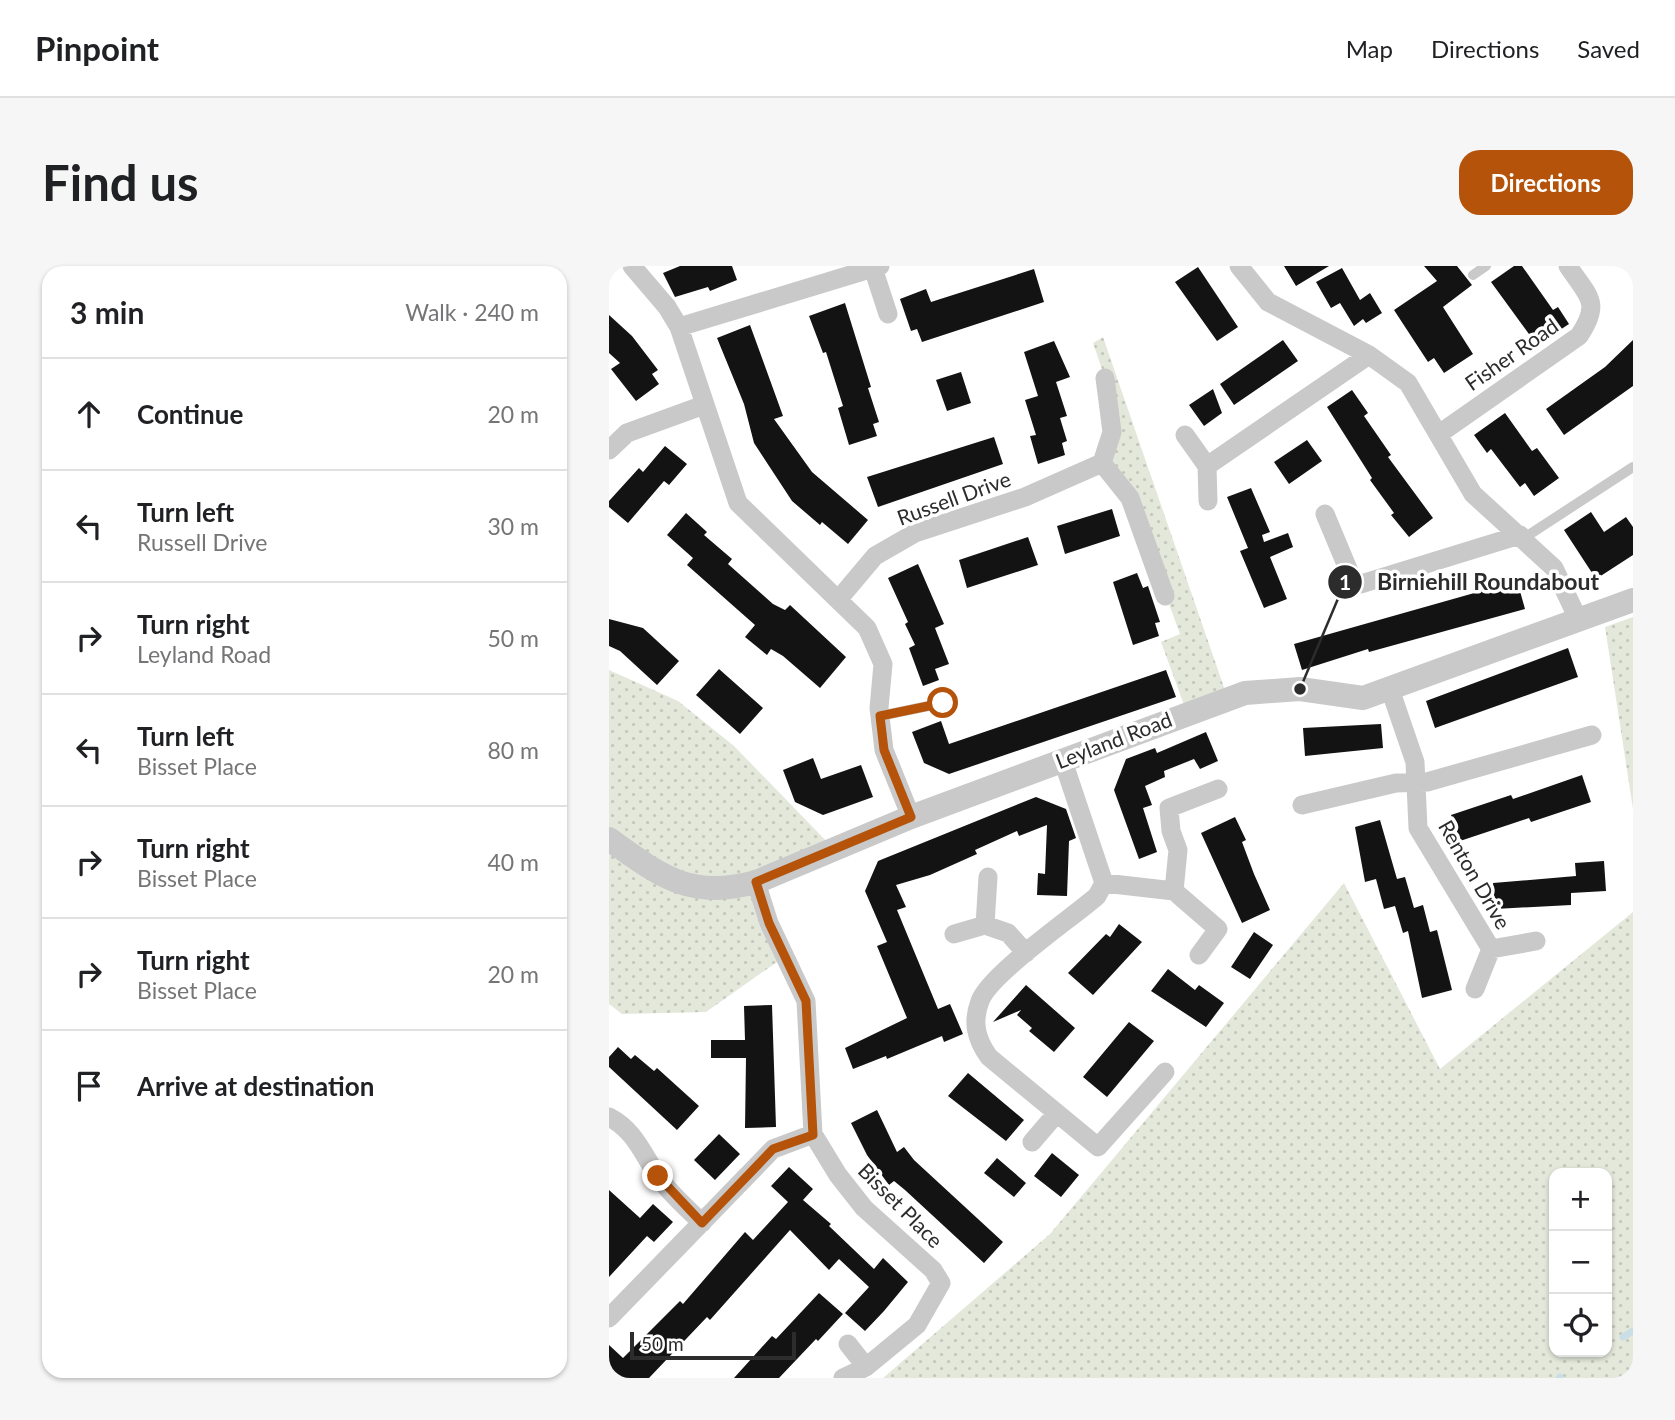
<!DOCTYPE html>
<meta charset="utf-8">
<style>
:root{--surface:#fff;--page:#f6f6f6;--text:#202124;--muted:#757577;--line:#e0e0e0;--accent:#b45309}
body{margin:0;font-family:Lato,sans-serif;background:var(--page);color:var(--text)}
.controls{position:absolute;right:21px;bottom:21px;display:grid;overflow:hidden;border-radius:14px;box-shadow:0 2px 5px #0004}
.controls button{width:63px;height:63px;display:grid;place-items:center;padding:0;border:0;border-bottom:2px solid var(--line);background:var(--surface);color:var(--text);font:35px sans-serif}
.scale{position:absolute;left:21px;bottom:18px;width:166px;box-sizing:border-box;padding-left:7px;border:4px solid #2c2c2c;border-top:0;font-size:19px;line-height:24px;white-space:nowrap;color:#2c2c2c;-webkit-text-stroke:5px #fff;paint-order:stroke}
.stop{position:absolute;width:21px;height:21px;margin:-16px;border:5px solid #b45309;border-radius:50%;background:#fff}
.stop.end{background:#b45309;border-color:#fff;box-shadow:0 2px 7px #0008}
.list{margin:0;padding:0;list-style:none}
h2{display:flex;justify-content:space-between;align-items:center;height:91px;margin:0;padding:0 28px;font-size:30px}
h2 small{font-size:23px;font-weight:400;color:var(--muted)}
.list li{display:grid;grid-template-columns:46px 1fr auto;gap:21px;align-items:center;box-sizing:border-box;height:112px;padding:0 28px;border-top:2px solid var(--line)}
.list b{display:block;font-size:26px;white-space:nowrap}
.list p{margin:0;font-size:23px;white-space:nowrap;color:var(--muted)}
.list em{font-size:23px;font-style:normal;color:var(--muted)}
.icon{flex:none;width:38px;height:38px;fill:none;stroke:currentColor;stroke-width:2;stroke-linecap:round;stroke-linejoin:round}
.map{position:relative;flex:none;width:1024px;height:1112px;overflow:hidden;border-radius:21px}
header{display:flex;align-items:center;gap:42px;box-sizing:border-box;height:98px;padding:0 35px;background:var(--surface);border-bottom:2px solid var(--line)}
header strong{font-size:33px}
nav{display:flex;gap:38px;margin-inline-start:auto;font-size:24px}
.intro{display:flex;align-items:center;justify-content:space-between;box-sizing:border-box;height:168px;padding:0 42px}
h1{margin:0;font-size:49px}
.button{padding:18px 32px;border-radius:21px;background:var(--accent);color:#fff;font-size:24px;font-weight:700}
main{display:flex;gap:42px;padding:0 42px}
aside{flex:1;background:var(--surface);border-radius:21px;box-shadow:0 2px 5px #0004}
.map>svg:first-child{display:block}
</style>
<header>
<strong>Pinpoint</strong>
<nav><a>Map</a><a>Directions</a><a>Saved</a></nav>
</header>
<div class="intro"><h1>Find us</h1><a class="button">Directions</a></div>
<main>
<aside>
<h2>3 min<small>Walk · 240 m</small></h2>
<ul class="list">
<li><svg class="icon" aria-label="ahead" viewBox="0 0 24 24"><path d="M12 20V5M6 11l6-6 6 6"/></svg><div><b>Continue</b></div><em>20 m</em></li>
<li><svg class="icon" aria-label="left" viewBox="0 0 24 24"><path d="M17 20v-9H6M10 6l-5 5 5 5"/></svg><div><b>Turn left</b><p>Russell Drive</p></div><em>30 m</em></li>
<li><svg class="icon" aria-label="right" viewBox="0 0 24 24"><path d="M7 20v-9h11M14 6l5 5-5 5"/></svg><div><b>Turn right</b><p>Leyland Road</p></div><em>50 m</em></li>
<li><svg class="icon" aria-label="left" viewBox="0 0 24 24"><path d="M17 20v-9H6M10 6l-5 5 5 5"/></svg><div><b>Turn left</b><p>Bisset Place</p></div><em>80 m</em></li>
<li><svg class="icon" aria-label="right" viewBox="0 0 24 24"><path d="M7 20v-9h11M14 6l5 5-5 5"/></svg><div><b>Turn right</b><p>Bisset Place</p></div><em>40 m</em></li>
<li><svg class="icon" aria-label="right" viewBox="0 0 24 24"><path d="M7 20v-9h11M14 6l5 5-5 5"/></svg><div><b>Turn right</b><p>Bisset Place</p></div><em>20 m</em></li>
<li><svg class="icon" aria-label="arrive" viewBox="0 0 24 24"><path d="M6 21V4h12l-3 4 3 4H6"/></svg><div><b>Arrive at destination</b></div></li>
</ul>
</aside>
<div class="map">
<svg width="1024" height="1112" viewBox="0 0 1024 1112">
<defs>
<pattern id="grass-dots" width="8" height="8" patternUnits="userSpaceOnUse" patternTransform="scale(1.75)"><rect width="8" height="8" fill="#e4e8db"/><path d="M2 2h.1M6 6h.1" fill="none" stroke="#c4c7bc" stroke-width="1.8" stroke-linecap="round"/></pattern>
</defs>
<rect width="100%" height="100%" fill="#fff"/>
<path fill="url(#grass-dots)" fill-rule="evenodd" d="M 494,71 L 619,433 L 578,447 L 552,376 L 571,368 L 528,251 L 493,197 L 496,112 L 484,77 Z
M 1024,351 L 1024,543 L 996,361 Z
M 0,404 L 69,435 L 125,480 L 225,583 L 147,616 L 175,691 L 97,746 L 13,748 L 0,738 Z
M 735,617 L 831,803 L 1024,646 L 1024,1112 L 274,1112 L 441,968 ZM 945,907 L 998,907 L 998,1086 L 945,1086 Z"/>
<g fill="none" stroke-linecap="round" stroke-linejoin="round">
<path stroke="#cadee6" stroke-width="7" d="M 1014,1071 L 1024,1065
M 950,1112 L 951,1111"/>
</g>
<path fill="#131313" d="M 71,0 L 123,0 L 128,14 L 101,25 L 99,21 L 66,31 L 54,7 Z
M 675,0 L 720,0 L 687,20 Z
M 815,0 L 848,0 L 863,19 L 834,41 L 864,88 L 835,107 L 825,92 L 819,96 L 785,44 L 828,15 Z
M 905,0 L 913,0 L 944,44 L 949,41 L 960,58 L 928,79 L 882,16 Z
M 589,1 L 629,61 L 608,75 L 566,16 Z
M 733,2 L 751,34 L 761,27 L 773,47 L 757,57 L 754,53 L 745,60 L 731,37 L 722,42 L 707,16 Z
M 425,3 L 435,36 L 313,76 L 308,63 L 302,65 L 291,33 L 317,23 L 322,36 Z
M 236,37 L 262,121 L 259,122 L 270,156 L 264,158 L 268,170 L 240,179 L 229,142 L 234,140 L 217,86 L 214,87 L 200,50 Z
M 0,49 L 23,70 L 49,104 L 43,108 L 50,118 L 27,135 L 2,103 L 11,97 L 0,87 Z
M 141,59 L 174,150 L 165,153 L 203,206 L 259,254 L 239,278 L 213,256 L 211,259 L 183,235 L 145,177 L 135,138 L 108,72 Z
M 674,74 L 689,95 L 625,139 L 611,118 Z
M 1024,74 L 1024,120 L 955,169 L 937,143 L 996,101 Z
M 445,75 L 461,111 L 447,116 L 458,150 L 451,152 L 458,175 L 453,177 L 456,189 L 429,198 L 421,170 L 427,169 L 416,134 L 429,130 L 415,86 Z
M 352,106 L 362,137 L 338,145 L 327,114 Z
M 604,123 L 613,147 L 595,160 L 580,139 Z
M 743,124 L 759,147 L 755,150 L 782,189 L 779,191 L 824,252 L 800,271 L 782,249 L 785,247 L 761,214 L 763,212 L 718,141 Z
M 896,147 L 923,185 L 928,182 L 950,212 L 925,230 L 916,217 L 911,221 L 882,183 L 878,187 L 865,169 Z
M 385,171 L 394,198 L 269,241 L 258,211 Z
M 698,174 L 713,195 L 680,218 L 665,196 Z
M 56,180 L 78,198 L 60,219 L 55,215 L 19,257 L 0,241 L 0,235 L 30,202 L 34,206 Z
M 642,222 L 661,266 L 653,269 L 655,276 L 679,267 L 684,281 L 661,291 L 678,333 L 655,342 L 631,285 L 639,282 L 618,231 Z
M 503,243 L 511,270 L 456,288 L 448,260 Z
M 982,246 L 995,266 L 1017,251 L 1024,261 L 1024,289 L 987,313 L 955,264 Z
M 77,247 L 98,266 L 95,269 L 123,293 L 119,298 L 164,338 L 176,344 L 181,339 L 237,391 L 211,422 L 174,390 L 162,383 L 158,389 L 136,371 L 146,359 L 78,299 L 84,292 L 58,269 Z
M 419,271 L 429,299 L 358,322 L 350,294 Z
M 309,298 L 335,358 L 326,362 L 340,398 L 326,403 L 330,414 L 314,420 L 300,382 L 306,379 L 296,358 L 299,356 L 279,312 Z
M 528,307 L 534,322 L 539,320 L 551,356 L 546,357 L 550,370 L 524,379 L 504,316 Z
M 909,318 L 916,343 L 760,386 L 759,383 L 693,404 L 685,378 L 883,322 L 884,326 Z
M 0,353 L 34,362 L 70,395 L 48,419 L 11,385 L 0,380 Z
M 959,382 L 969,411 L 826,462 L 817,435 Z
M 110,403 L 154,442 L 131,468 L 87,429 Z
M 557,404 L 567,431 L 340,508 L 315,497 L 303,466 L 332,455 L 340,478 Z
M 772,458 L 774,482 L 696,490 L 694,462 Z
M 597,466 L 609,495 L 591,503 L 585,493 L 555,505 L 556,511 L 536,520 L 543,539 L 534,542 L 548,586 L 530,593 L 505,524 L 517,493 L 546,482 L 548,487 Z
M 204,492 L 212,513 L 252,499 L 264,531 L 214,549 L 186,536 L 174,504 Z
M 973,509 L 982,536 L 922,556 L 920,552 L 851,575 L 842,549 L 902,529 L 904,533 Z
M 427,531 L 457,543 L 467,572 L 460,575 L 458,630 L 428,629 L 429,607 L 436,608 L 438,559 L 410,570 L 408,565 L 366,584 L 368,588 L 321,609 L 287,619 L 297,641 L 288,644 L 329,743 L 341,738 L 354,768 L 335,776 L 333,770 L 278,793 L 277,790 L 244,803 L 236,782 L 298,752 L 268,680 L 278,676 L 256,625 L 269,595 Z
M 626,551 L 637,574 L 633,576 L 645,608 L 661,644 L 633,657 L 592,567 Z
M 771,554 L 788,613 L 796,611 L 805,642 L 814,639 L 821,666 L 828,664 L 843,724 L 813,732 L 799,665 L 794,667 L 786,640 L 775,643 L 767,613 L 756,616 L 746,561 Z
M 995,595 L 997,625 L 962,627 L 962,639 L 886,643 L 884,617 L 967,610 L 966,597 Z
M 510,658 L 533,676 L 484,729 L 459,707 L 497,668 L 501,671 Z
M 645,666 L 664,679 L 641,713 L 622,701 Z
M 559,703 L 586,724 L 590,719 L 615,737 L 597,761 L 542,725 Z
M 417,719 L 466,762 L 445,786 L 420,765 L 423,762 L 408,749 L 412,744 L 384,756 Z
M 163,739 L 167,861 L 136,862 L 137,792 L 102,792 L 102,774 L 136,774 L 135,740 Z
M 520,756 L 545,775 L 498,831 L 474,811 Z
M 9,781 L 22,793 L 26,789 L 45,805 L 48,802 L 90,840 L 68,864 L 0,801 L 0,791 Z
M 359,807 L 415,854 L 397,875 L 339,830 Z
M 268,844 L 288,886 L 295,881 L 305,894 L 394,976 L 375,997 L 296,924 L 285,915 L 280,919 L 258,889 L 242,857 Z
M 110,868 L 131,888 L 106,914 L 85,894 Z
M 443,887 L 470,909 L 452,931 L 425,910 Z
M 388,892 L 417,917 L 405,931 L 375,907 Z
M 180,901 L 204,923 L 194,934 L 222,958 L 220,960 L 265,1003 L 274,992 L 299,1016 L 275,1045 L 256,1065 L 236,1047 L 260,1021 L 230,993 L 220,1004 L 181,964 L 101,1054 L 98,1051 L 40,1112 L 0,1112 L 0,1079 L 14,1092 L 71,1035 L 74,1038 L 136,966 L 144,974 L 179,936 L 162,920 Z
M 0,924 L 31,952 L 44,938 L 64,956 L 45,976 L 38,970 L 0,1011 Z
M 210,1027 L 234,1048 L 209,1075 L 207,1073 L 170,1112 L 125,1112 L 163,1070 L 167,1073 Z"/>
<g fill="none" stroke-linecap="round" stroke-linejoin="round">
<path stroke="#c9c9c9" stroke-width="10" d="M 864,9 L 877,0
M 915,272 L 1024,201
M 271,450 L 334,437"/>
<path stroke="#c9c9c9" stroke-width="19" d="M 23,0 L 58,41 L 70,61 L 129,237 L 258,362 L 274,398 L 270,442 L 275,484 L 302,551
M 630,0 L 659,36 L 760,89
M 264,2 L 279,48
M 70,61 L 271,0
M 496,112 L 503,166 L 493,197 L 521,232 L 556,330
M 830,168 L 970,70 C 993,36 979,30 959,0
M 576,169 L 598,200 L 599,235
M 0,184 L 18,167 L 95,139
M 598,200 L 760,89 L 799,117 L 864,228 L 945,302 L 969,353
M 716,248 L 744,315 L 752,318 L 911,269
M 229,334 L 266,290 L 306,267 L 416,231 L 493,197
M 781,423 L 806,496 L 809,562 L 882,683 L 866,723
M 454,495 L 495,617 L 488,630 C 463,652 381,708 371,735 C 363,756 367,773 380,791 L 489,881 L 556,806
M 693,539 L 787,517 L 818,516 L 983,469
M 379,611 L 376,659 L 399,667 L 417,687
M 147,616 L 160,657 L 197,735 L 204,868 L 229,909 L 255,942 L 324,1004 L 332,1017 L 308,1059 L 257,1101 L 234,1112
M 495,617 L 565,625 L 569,584 L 562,565 L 560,542 L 609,523
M 565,625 L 609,663 L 590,689
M 345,668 L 376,659
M 882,683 L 927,675
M 0,851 C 25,864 33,886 48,909 C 60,927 78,942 93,957
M 423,876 L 447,848
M 0,1052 L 164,883 L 204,868
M 239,1078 L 257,1101"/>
<path stroke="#c9c9c9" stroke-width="24" d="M 0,573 C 52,610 80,634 147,616 L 302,551 L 636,427 L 691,423 L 754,432 L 1024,334"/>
</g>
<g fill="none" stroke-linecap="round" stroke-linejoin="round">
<path stroke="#b45309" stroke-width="9" d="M 49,910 L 93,957 L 164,883 L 204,869 L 197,735 L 160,657 L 147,616 L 302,551 L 275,484 L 271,450 L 334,437"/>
</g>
<g text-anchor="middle" stroke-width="7" stroke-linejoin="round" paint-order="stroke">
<g font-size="21" fill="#2c2c2c" stroke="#fff">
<text transform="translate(903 89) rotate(-35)" y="7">Fisher Road</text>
<text transform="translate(345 233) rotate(-20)" y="7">Russell Drive</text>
<text transform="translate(505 475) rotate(-21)" y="7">Leyland Road</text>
<text transform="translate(865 609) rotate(60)" y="7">Renton Drive</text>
<text transform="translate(291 940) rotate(45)" y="7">Bisset Place</text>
</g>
</g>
<path fill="none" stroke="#2c2c2c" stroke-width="2.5" d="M691 423L736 316"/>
<g fill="#2c2c2c" stroke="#fff" stroke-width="2.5">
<circle cx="691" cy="423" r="7"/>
<circle cx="736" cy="316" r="18"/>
</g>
<g font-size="21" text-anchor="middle" font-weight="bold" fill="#fff">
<text x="736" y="324">1</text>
</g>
<g font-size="23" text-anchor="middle" font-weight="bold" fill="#2c2c2c" stroke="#fff" stroke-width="7" stroke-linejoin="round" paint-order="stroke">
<text x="879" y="324">Birniehill Roundabout</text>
</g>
</svg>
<div class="controls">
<button>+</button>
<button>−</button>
<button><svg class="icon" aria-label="locate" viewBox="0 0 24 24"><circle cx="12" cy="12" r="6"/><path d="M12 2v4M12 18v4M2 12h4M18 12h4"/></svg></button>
</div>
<div class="scale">50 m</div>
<div class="stop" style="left:334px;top:437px"></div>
<div class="stop end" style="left:49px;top:910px"></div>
</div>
</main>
